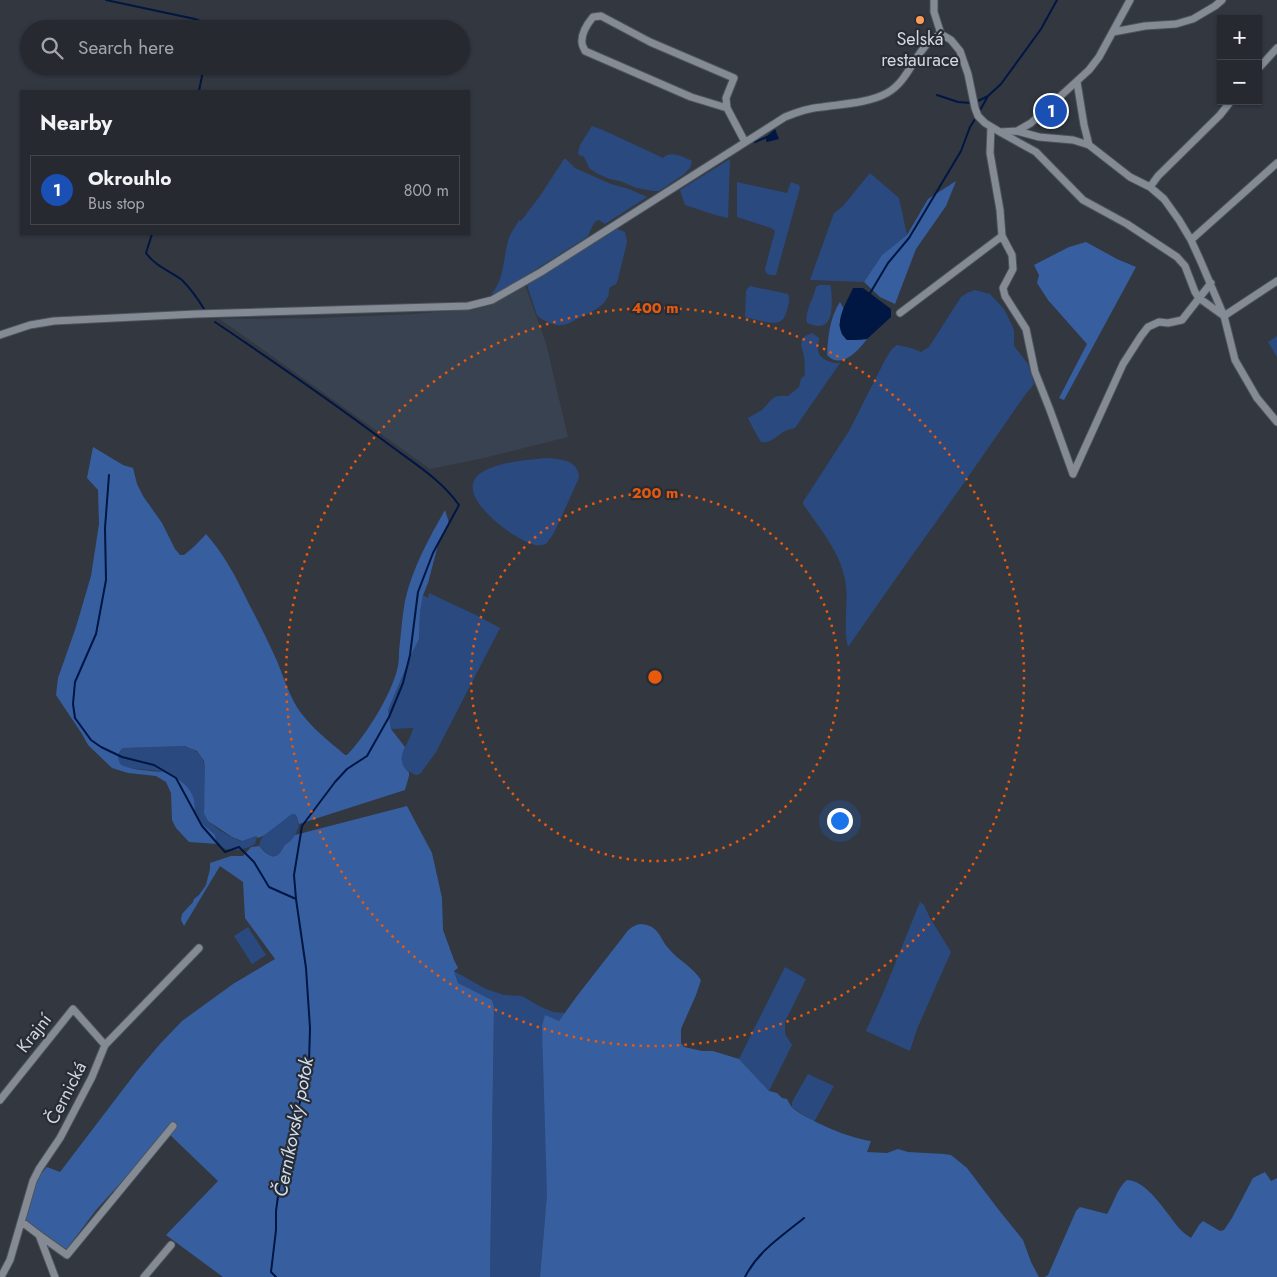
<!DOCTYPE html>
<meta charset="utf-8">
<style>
:root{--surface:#262930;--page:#32353c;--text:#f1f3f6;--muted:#a4a6ab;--line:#42454c;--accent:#8abfa5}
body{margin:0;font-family:Jost,sans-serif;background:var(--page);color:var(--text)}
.controls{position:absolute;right:15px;top:15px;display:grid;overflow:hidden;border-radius:0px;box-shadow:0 1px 4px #0004}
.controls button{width:45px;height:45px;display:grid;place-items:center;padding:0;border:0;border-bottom:1px solid var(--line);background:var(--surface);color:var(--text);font:25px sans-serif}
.you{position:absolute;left:839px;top:820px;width:18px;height:18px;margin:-12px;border:4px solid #fff;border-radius:50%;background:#1a73e8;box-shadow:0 0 0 8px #1a73e833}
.badge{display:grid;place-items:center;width:32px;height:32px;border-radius:50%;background:var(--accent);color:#fff;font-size:16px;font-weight:700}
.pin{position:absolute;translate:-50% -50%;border:2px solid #fff;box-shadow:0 1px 5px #0006}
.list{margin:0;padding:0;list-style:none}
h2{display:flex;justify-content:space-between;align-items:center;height:65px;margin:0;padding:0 20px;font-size:21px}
h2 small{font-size:16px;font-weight:400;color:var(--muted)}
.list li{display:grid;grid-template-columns:32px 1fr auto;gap:15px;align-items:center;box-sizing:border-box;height:70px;margin:0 10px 10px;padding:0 10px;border:1px solid var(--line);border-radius:0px}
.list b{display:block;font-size:19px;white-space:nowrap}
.list p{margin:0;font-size:16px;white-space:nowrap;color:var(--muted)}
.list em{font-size:16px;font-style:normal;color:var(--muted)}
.icon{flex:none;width:28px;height:28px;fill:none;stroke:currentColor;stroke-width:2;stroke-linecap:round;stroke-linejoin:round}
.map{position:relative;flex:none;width:1277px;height:1277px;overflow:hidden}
.search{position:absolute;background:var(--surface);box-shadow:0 1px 4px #0004;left:20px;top:20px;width:450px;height:55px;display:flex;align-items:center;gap:12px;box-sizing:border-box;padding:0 18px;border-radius:28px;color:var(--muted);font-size:19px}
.panel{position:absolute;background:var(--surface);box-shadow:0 1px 4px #0004;left:20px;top:90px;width:450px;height:145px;border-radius:0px}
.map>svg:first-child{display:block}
</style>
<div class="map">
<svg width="1277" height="1277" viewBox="0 0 1277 1277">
<rect width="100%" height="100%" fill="#323740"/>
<path fill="#394250" d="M 525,285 L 546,343 L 568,437 L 484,458 L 430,469 L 220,319 L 318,318 L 412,314 L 471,309 L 500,300 Z"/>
<path fill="#2a4a7f" d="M 592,126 L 603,130 L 663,158 C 671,150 683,157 692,161 L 690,168 L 683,175 L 659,191 L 653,191 L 637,188 L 620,181 L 610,179 L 598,174 L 590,169 L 584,157 L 579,155 L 578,153 L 580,145 Z
M 564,159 L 566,159 L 575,168 L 611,184 L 629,189 L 647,197 L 605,224 L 599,220 L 596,221 C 591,226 591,232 587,237 L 500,292 L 491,294 C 505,281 503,255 509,238 C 511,232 516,226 519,220 L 521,221 L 540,196 Z
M 730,159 L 728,218 L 715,215 L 685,205 L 680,190 Z
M 870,173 L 899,198 L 907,235 L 882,255 L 864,282 L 810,280 L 834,213 L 843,206 Z
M 737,182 L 787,193 L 791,182 L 799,185 L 800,188 L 776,275 C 769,275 766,275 765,269 L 775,231 L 771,228 L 737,217 Z
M 617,229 L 625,232 L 627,242 L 618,279 L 616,284 L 609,288 C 611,305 589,313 577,319 C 573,321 567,325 562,325 C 553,326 543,321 537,315 L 527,285 Z
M 819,285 L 830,285 L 831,287 C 832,304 836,336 807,323 C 804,312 814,298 816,287 Z
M 750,286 L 788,294 C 790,299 789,304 787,310 C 786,313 785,318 781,321 C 774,326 754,319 745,317 L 746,291 L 748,288 Z
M 975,290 L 990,294 L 1004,309 L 1012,325 L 1014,331 L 1014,346 L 1028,364 L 1034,384 L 1025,395 L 966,480 L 906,564 L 848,647 C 843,627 848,607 846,586 C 843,555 820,529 803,504 L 803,502 L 849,431 L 886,358 L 892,349 L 897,345 L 911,348 L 921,352 L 929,347 L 961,297 L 967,293 Z
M 812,333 L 819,338 C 819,342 817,347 818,351 C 820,360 833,364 840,363 L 795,428 C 793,429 790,429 787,430 C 778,434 772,444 761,442 L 754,430 L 748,418 L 762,410 L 773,398 L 778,396 L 788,396 L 799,387 L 801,379 L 805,375 C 804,369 805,363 804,357 C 802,345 796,339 812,333 Z
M 1277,336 L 1277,357 L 1268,342 Z
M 545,458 C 559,459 579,459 579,478 L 554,533 L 546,544 C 542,545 539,546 535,545 C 514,540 446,491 484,471 C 500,462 527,460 545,458 Z
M 429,593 L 478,616 L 500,628 L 436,752 L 420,774 L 416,775 C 387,762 409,748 413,728 L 391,729 L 388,710 L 413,651 L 419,639 L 420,612 L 423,595 L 428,598 Z
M 185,746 C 211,753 205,778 205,798 C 204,803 203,809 205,814 C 209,826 230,837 241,841 L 256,836 L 257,837 L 255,844 C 245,850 228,854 218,844 C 215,840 212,835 208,831 C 202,824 195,818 195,808 L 160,771 L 126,768 L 120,765 C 117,759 117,753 123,748 Z
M 292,814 L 295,814 L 297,817 L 299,826 L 294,838 L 287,843 L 279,854 L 275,856 L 270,856 L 259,846 C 261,831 281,823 292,814 Z
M 920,902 L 924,905 L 930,918 L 951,952 L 917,1029 L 910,1051 L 866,1031 L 884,991 Z
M 248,927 L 266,955 L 252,964 L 234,936 Z
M 785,967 L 806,979 L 785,1022 L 785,1034 L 792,1045 L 769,1091 L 739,1059 Z
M 454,971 L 486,989 L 504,995 L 522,996 L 539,1006 L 553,1012 L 565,1013 L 559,1021 L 547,1194 L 540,1277 L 490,1277 L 494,1007 L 492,1000 L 458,983 Z
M 808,1074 L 834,1086 L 814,1122 L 792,1107 L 792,1102 Z"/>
<path fill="#375fa0" d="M 956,181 L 946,206 L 916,249 L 895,304 L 880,297 L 864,282 L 882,255 L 907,235 L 928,199 Z
M 1086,242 L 1117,259 L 1136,267 L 1064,400 L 1059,398 L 1087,344 L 1048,300 L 1037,283 L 1039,275 L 1034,265 L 1069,247 Z
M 840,302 L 844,309 L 839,325 L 842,335 L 856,340 L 867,339 C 858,351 841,370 827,355 C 828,336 830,317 840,302 Z
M 93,447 L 123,465 L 133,468 L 137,484 L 143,496 L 162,523 L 175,549 L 180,555 L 184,555 C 192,549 199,542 206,534 C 224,554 236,577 248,602 C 258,621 268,641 277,661 C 284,678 290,698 301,713 C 313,729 330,742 345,755 L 347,755 C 365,737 391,695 397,670 C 399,664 399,657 399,651 C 401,635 402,617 405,601 C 412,569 429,538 445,510 L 449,523 L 438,545 L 428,583 L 423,595 L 420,612 L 419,639 L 413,651 L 388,710 L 391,729 L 405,747 C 400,757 400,765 409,772 L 409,776 L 405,790 L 299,824 L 297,817 L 295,814 L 292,814 L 263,836 L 258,838 L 256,836 L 242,841 L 232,837 L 208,821 L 204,813 L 205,769 L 204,761 L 197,751 L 185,746 L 123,748 C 117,753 117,759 121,765 C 130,769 141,770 151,771 C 157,772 162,771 167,773 C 178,778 191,787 194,800 C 195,807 194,813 198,819 C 202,825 210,830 215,835 L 216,841 L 218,844 L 189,842 L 176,828 L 172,820 L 171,793 L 166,782 L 156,776 L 128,773 L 112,768 L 88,745 L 82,734 L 56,695 L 58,678 L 76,627 L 91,576 L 99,524 L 98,490 L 87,478 Z
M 407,806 L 432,853 L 442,898 L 443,930 L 454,960 L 458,968 L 454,971 L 458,983 L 492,1000 L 494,1007 L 490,1277 L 223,1277 L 166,1235 L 218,1181 L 167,1132 L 96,1210 L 66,1250 L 26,1220 L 35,1180 L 47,1167 L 60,1172 L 137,1071 L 160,1044 L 182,1021 L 233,984 L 275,959 L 245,918 L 243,882 L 220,866 L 184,926 L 181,920 L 182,914 L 193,902 L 194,899 L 199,895 L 206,885 L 210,869 L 210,863 L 231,856 L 243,856 L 251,847 L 259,846 C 264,851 271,861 279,854 C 282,851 283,847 286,844 C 290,841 293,839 295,835 Z
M 640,924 C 644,924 648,925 652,927 C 661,933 662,942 669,949 C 678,960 693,967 701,980 L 696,995 L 681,1029 L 681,1043 L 684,1047 L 702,1051 L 713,1051 L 739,1059 L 769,1091 L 777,1093 L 782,1098 L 787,1099 C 789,1102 790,1106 794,1109 C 809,1121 851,1139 871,1141 L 867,1152 L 887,1153 L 898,1149 L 908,1152 L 944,1154 L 951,1155 L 956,1159 L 967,1168 L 998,1209 L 1023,1240 L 1031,1262 L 1039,1277 L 540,1277 L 547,1194 L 542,1026 L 545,1015 L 559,1021 L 577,996 L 623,937 C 628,930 631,926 640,924 Z
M 1265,1172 L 1271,1181 L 1277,1178 L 1277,1277 L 1045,1277 L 1048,1275 L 1076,1211 L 1080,1207 L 1107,1214 C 1114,1203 1117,1188 1127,1180 C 1147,1180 1167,1214 1179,1228 C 1182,1232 1187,1235 1191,1238 L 1199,1225 L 1203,1221 L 1220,1231 L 1224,1230 L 1232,1218 L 1253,1178 Z"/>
<path fill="#001643" d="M 775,129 L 779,139 L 767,142 L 766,141 L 766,137 Z
M 853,288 L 863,288 L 891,309 L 891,317 L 867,339 L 856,340 L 847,340 C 831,325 846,304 853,288 Z"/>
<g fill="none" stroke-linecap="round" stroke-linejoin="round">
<path stroke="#001643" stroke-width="2" d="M 106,0 L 195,19 L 213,26 L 213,29
M 199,91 L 204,66
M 937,95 L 958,102 L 971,103
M 976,102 L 988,96 L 1001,84 L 1041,29 L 1057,0
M 979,112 L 988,96
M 755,142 L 767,137
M 152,234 L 146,253 C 155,266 170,271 182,280 C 191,289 198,299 204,309
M 869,295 L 888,263 L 909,238 L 961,151 L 970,127 L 977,116
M 215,322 C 273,361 331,401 387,443 C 412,462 441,479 459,505 L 433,553 L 418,592 L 410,655 L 403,683 L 389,717 L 367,756 L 347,769 L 335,782 L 302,826 L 294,875 L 296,899
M 109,475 L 105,528 L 106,580 L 96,634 L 75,682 L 73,704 L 75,718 L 91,740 L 101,747 L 122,757 L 154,765 L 176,778 L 202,826 L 225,852 L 239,847 L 254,862 L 269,887 L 296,899 L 306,968 L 310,1028 L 309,1063 L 303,1091 L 282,1167 L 276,1211 L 276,1230 L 271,1272 L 276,1277
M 745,1277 C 758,1251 782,1236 804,1218"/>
<g stroke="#4e5359" stroke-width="9">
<path id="minor" d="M 934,0 L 934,12 L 941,34
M 1113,32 L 1145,26 L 1176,24 L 1193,19 L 1215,6 L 1222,0
M 1258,69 L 1277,48
M 1077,82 L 1084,125 L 1089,145
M 727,108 L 691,97 L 585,51 C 584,48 582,46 582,43 C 581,34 588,23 593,17 L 601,16 L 650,42 L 734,78 L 726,98 L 727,108 L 745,142
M 1017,131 L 1031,123 L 1089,70 L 1099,57 L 1130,0
M 1000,132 L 1036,152 L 1083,200 L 1127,224 L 1177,257 L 1185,266 L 1195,292 L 1199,298 L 1224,316 L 1277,281
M 1150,187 L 1158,176 L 1220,115 L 1231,101
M 1002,236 L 1012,255 L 1013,269 L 1003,288 L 1005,296 L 1026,329 L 1035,372 L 1050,410 L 1073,474
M 1191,240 L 1277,163
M 900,313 L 1002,236 L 1000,210 L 990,153 L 991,127
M 0,335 L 30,325 L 54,321 L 196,314 L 468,306 L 492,300 L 541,272 L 785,117 C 797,112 809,108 822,107 C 842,104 869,103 887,93 C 911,80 916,45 941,34 L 951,40 L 960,51 L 968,74 L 975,108 L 978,116 L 985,123 L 1000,132 L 1017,131 L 1039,137 L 1073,140 L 1089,145 L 1130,177 L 1150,187 L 1164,199 L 1179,220 L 1191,240 L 1201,262 L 1224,316 L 1235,360 L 1257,398 L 1277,422
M 1073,474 L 1123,364 L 1141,336 L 1148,327 L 1159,322 L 1168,323 L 1182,320 L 1211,283
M 0,1100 L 73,1009 L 105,1045
M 22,1222 L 39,1235 L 55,1277
M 39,1235 L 67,1255 L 173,1126
M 1,1277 L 10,1260 L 33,1181 L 39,1169 L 60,1138 L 92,1077 L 105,1045 L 199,948
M 144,1277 L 171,1245"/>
</g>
<use href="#minor" stroke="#858b95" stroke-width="7"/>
</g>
<g fill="none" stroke="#e8590c" stroke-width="2.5" stroke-dasharray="2.5 5">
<circle cx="655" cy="677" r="184"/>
<circle cx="655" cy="677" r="369"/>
</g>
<circle fill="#fd9c56" stroke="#282d35" stroke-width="2" cx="920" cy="20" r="5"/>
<g text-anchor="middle" stroke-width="4.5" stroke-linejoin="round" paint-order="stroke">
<g font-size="18" fill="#d4d8dd" stroke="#282d35">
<text x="920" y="45">Selská<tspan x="920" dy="21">restaurace</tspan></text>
</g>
<g font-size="18" fill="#d4d8dd" stroke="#282d35">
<text transform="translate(34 1033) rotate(-52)" y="6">Krajní</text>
<text transform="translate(66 1093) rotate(-63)" y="6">Černická</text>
</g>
<g font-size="19" font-style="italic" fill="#d1ddef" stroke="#282d35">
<text transform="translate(293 1127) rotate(-79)" y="7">Černíkovský potok</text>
</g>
</g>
<circle cx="655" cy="677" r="8" fill="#e8590c" stroke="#282d35" stroke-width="2.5"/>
<g font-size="15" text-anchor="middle" font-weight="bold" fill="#e8590c" stroke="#282d35" stroke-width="4.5" stroke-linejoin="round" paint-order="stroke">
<text x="655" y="313">400 m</text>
<text x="655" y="498">200 m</text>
</g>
</svg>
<div class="controls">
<button>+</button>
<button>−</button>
</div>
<div class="you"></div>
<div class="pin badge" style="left:1051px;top:111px;background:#1a4fb4">1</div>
<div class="search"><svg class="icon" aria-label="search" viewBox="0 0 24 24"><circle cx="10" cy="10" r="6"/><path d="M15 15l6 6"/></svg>Search here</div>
<section class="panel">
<h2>Nearby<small></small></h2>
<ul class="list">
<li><span class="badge" style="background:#1a4fb4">1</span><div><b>Okrouhlo</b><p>Bus stop</p></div><em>800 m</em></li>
</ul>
</section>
</div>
